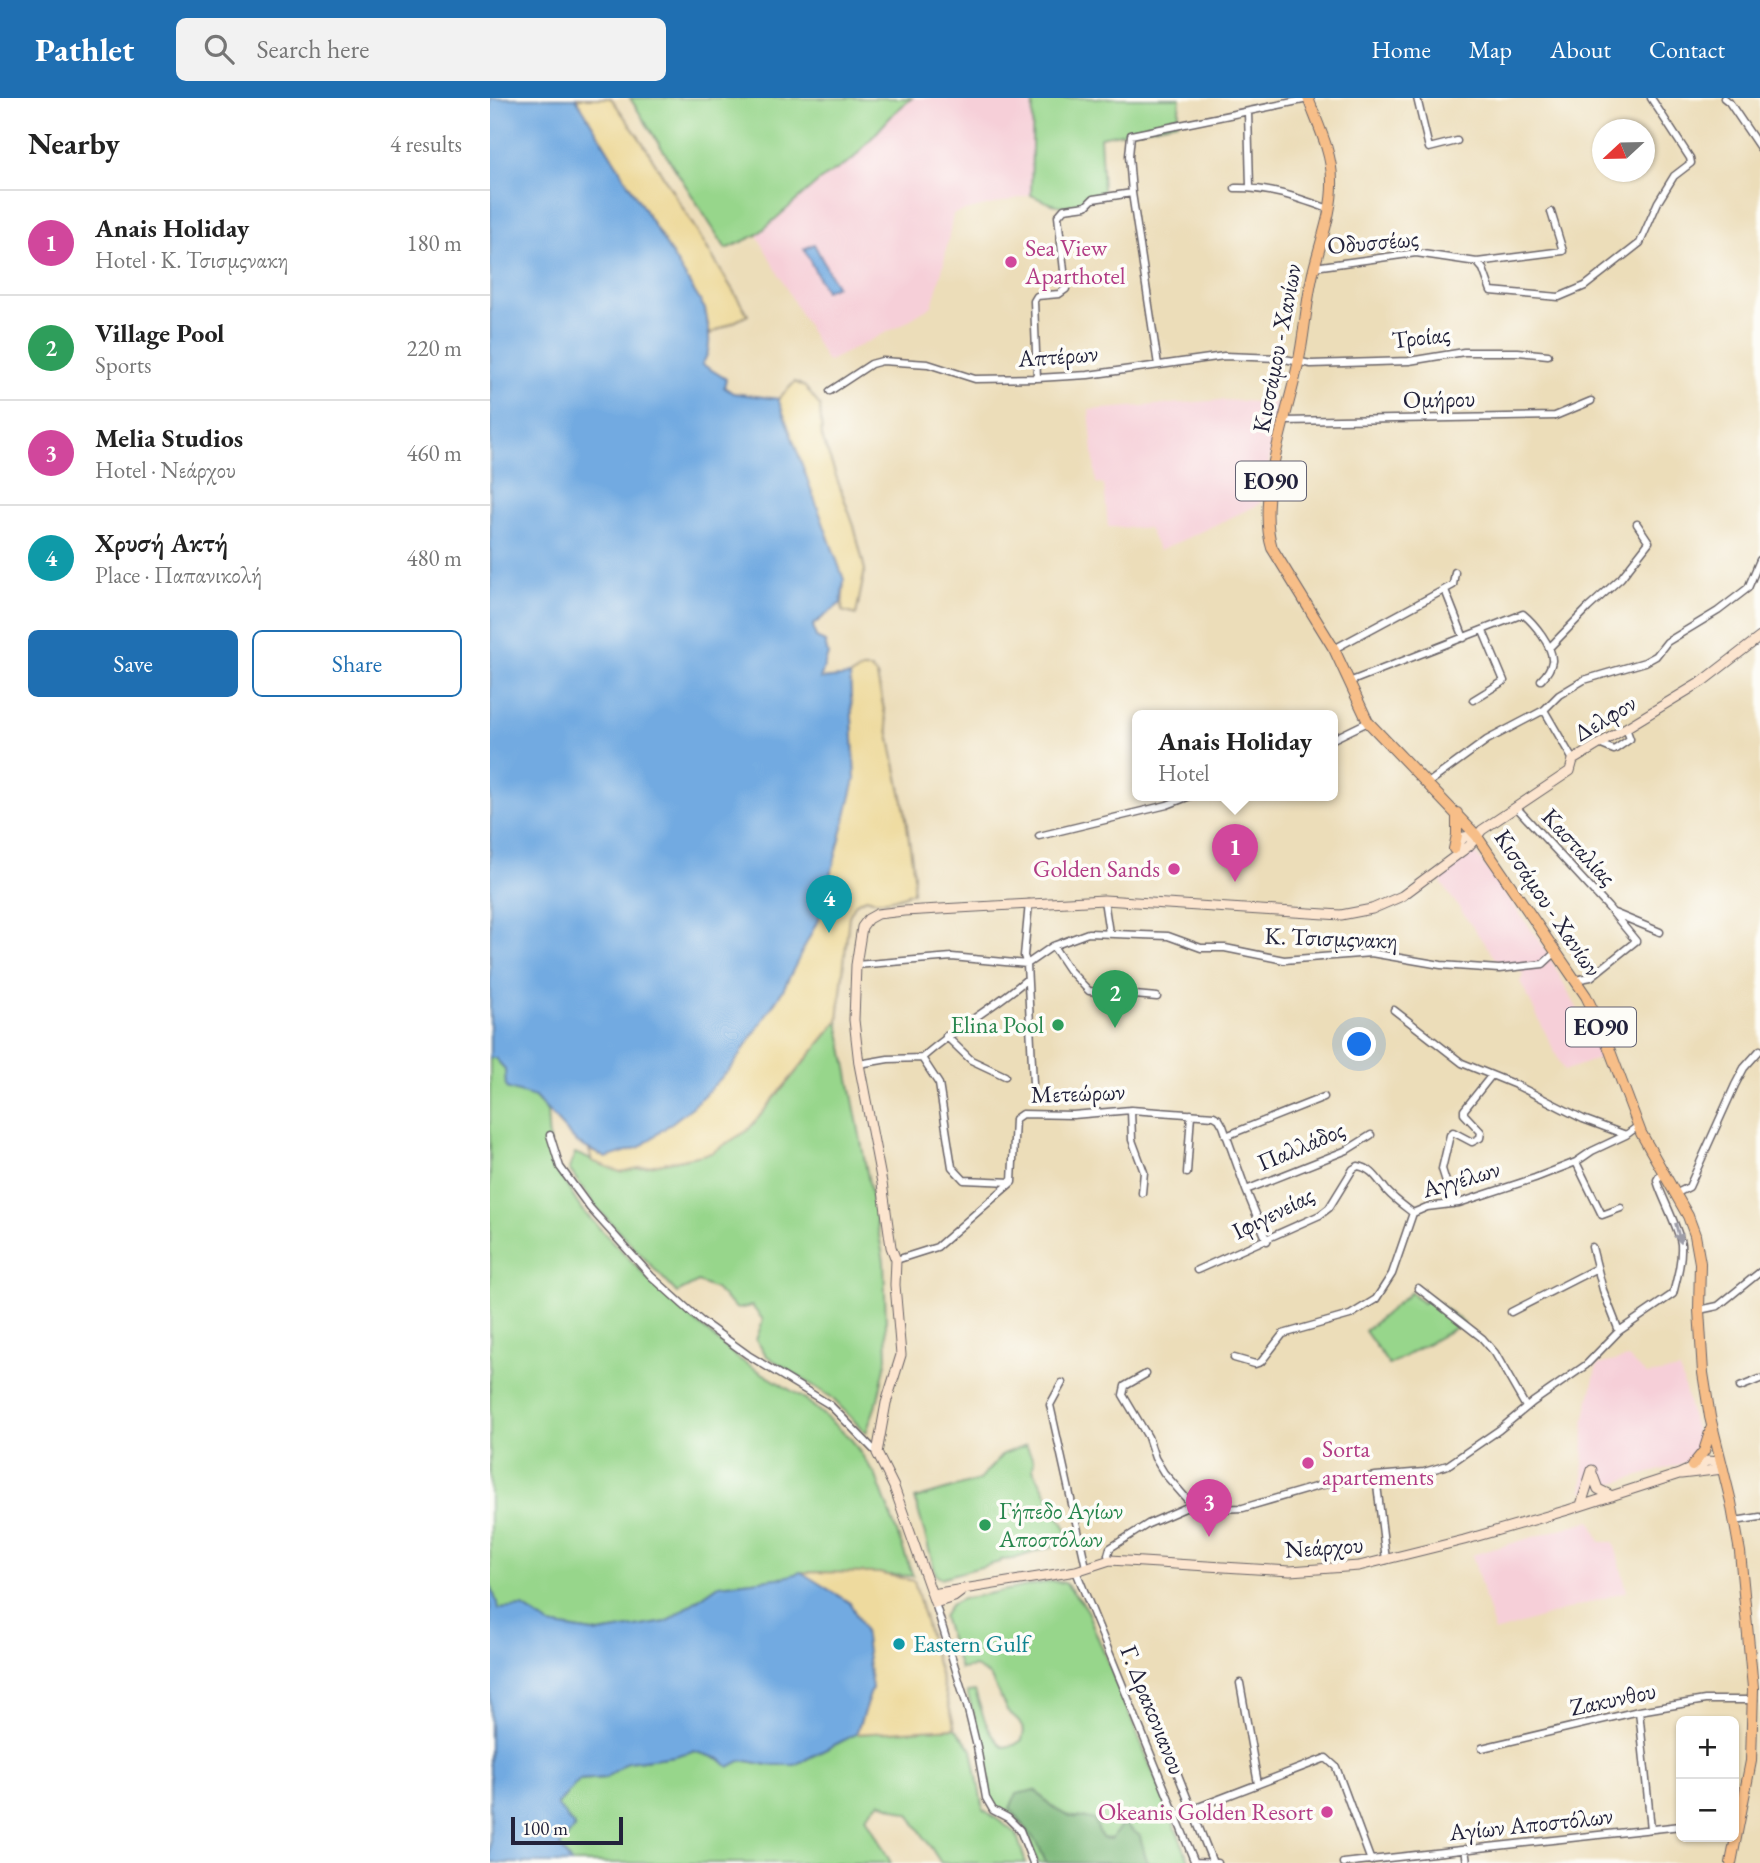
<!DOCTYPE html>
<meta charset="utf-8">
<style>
:root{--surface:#fff;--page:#f2f2f2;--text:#222;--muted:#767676;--line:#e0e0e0;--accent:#1f6fb2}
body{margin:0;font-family:"EB Garamond",serif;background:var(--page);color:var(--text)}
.controls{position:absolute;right:21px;bottom:21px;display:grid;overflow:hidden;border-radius:10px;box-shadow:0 2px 5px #0004}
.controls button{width:63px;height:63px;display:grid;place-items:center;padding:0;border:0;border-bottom:2px solid var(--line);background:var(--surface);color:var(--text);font:35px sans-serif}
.compass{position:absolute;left:1102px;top:21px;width:63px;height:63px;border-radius:50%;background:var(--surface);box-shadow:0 2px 5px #0004;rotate:248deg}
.scale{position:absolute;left:21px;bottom:18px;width:112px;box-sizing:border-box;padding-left:7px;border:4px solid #22223b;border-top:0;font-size:19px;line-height:24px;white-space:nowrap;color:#22223b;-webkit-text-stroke:5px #fdfcf7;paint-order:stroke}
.you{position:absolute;left:870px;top:947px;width:24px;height:24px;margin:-18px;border:5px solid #fff;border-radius:50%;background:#1a73e8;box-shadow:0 0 0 10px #1a73e833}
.badge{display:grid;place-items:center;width:46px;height:46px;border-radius:50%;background:var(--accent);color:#fff;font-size:23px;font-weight:700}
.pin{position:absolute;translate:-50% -58px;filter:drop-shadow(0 2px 4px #0008)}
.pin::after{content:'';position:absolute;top:37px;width:24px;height:21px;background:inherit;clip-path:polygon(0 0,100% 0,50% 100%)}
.popup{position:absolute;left:642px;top:612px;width:206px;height:91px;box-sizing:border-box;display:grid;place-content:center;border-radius:10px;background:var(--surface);filter:drop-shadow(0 2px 5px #0005);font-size:23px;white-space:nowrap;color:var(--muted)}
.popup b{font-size:26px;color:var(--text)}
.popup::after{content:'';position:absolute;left:50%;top:100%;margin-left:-14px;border:14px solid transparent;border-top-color:var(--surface)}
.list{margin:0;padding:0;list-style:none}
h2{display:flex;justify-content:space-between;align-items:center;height:91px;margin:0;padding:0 28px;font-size:30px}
h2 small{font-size:23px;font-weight:400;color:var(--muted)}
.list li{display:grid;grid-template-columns:46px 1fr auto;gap:21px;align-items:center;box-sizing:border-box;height:105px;padding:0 28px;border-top:2px solid var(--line)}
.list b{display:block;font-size:26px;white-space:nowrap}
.list p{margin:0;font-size:23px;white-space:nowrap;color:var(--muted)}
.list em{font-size:23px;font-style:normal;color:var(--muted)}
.actions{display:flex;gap:14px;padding:21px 28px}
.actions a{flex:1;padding:16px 0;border:2px solid var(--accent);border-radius:10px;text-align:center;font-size:24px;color:var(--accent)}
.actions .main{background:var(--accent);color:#fff}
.icon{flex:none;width:38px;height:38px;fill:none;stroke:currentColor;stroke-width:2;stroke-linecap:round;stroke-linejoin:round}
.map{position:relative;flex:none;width:1270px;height:1765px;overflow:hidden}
header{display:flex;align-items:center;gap:42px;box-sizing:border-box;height:98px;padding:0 35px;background:var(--accent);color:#fff}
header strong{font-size:33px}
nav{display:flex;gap:38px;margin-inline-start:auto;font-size:24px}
.search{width:490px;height:63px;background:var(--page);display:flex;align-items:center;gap:18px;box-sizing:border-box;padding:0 24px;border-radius:10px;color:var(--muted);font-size:26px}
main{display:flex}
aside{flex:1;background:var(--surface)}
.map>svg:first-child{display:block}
</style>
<header>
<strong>Pathlet</strong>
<div class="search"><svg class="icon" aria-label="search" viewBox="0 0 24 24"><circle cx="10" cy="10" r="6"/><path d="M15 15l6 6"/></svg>Search here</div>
<nav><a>Home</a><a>Map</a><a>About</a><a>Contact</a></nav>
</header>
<main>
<aside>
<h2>Nearby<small>4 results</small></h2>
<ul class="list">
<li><span class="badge" style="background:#d1479c">1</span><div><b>Anais Holiday</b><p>Hotel · Κ. Τσισμςνακη</p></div><em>180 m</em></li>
<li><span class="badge" style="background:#2e9e5b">2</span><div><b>Village Pool</b><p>Sports</p></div><em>220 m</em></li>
<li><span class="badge" style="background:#d1479c">3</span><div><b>Melia Studios</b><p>Hotel · Νεάρχου</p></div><em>460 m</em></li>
<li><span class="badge" style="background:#0f9aa8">4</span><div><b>Χρυσή Ακτή</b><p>Place · Παπανικολή</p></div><em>480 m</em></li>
</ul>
<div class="actions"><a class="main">Save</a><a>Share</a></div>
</aside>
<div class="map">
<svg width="1270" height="1765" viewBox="0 0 1270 1765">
<rect width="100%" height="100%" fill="#fdfcf7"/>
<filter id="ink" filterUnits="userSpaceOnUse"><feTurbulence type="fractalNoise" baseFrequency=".0143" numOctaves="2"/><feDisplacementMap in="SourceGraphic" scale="14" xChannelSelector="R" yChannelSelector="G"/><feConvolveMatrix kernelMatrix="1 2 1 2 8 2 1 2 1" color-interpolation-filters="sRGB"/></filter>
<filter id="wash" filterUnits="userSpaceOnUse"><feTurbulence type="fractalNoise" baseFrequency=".00686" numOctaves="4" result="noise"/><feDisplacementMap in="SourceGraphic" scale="28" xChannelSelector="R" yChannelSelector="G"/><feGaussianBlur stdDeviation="1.57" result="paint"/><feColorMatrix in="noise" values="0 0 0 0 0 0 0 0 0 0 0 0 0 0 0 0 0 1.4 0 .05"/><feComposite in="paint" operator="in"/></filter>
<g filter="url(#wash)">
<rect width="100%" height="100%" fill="#ecddb9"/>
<path fill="#f6cfd8" d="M 422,0 L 543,0 L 541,97 L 463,116 L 453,169 L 442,208 L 411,227 L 337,264 L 267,137 L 329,83 L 362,62 L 405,14 Z
M 732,302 L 792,305 L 770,406 L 669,453 L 658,430 L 618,429 L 614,387 L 606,385 L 599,312 Z
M 985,754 L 1056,852 L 1113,959 L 1074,973 L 1030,883 L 1034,878 L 1028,870 L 1011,869 L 948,780 Z
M 1138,1260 L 1157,1277 L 1190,1272 L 1208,1343 L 1205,1353 L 1195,1365 L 1093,1394 L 1094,1323 L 1107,1267 Z
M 1101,1422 L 1110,1444 L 1124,1444 L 1137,1493 L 1005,1534 L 982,1457 Z"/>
<path fill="#97d68b" stroke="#5c7c63" stroke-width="2" d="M 140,0 L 422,0 L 405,14 L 362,62 L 329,83 L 267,137 L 236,151 Z
M 543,0 L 690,0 L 688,24 L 610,39 L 613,94 C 603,96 600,100 592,104 C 573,113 558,105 541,97 Z
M 348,923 L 394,1163 L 397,1260 L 388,1301 L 376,1335 L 341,1299 L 277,1258 L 266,1242 L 273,1222 L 262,1208 L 247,1211 L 225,1191 L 208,1184 L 187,1195 L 107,1110 L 79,1071 L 85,1055 L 130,1074 L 211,1057 L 258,1032 Z
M 0,960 L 5,960 L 15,971 L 16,990 L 44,998 L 57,1014 L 60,1061 L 91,1111 L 170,1193 L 249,1261 L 315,1301 L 361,1341 L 386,1378 L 423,1478 L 311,1474 L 296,1479 L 229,1487 L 176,1524 L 109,1535 L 60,1527 L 33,1509 L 9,1511 L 0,1485 Z
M 921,1194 L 933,1205 L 940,1199 L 974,1225 L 899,1267 L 875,1233 Z
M 536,1347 L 544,1363 L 543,1371 L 582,1442 L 523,1461 L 510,1462 L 510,1464 L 450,1480 L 446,1477 L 425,1401 L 489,1382 L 513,1356 Z
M 563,1483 L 575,1485 L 595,1508 L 700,1765 L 548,1765 L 534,1729 L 505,1708 L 500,1697 L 497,1661 L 477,1594 L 485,1593 C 492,1613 496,1636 514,1649 L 524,1647 L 532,1642 L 534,1633 L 529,1624 L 517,1613 L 500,1578 L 485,1569 L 470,1571 L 453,1519 L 460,1507 L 472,1501 Z
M 465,1630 L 482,1651 L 493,1711 L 526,1735 L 536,1765 L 451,1765 L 419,1716 L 390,1704 L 376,1719 L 401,1765 L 81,1765 L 70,1748 L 85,1729 L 67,1707 L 89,1682 L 115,1680 L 138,1664 L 185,1658 L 203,1653 L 230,1661 L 252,1662 L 278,1667 L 305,1667 L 366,1636 Z"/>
<path fill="#79b777" stroke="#4e6c59" stroke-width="2" d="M 545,1692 C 554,1702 564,1712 576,1717 C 585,1721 595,1718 604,1722 L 612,1740 L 621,1741 L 633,1725 L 650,1738 L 657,1765 L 556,1765 L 548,1746 L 520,1710 L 526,1696 Z"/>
<path fill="#eeda9e" stroke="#887e6c" stroke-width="2" d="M 86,0 L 121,0 L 153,45 L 258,217 L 220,236 L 215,211 Z
M 305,284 L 315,289 L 330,308 L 332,339 L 364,428 L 375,472 L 366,517 L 352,513 L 354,482 L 288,301 Z
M 372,571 L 381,571 L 387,578 L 415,713 L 424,777 L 423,794 C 408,800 392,806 376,800 L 366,805 L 359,818 L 348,923 L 258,1032 L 221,1055 L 130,1074 L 102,1063 L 99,1052 L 116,1060 L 365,683 L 360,578 Z
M 311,1474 L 389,1475 L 424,1483 L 465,1630 L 366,1636 L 382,1590 Z"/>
<path fill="#72aae1" stroke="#4a668e" stroke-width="2" d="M 0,0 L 86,0 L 215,211 C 218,230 224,251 212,266 L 236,281 L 234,289 L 243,295 L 288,301 L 354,482 L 351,505 L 323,527 L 326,540 L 335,544 L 338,556 L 330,581 L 360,578 L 365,682 L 331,816 L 293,892 L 242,969 L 201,1010 L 150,1049 L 116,1060 L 87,1045 L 45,999 L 16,990 L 15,971 L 5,960 L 0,960 Z
M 324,146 L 346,188 L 335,193 L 314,151 Z
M 311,1474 L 360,1505 L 374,1532 L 382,1590 L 366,1636 L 305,1667 L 278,1667 L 252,1662 L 239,1669 L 230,1661 L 203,1653 L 185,1658 L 138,1664 L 115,1680 L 89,1682 L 67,1707 L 85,1729 L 70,1748 L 81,1765 L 0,1765 L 0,1485 L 9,1511 L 33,1509 L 60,1527 L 109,1535 L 176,1524 L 229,1487 L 295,1479 Z"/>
</g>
<g filter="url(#ink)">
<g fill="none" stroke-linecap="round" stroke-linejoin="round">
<g stroke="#696367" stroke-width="9">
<path id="street" d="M 927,0 L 939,50 L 967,43
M 1234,0 L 1239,4 L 1270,50
M 758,14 L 760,89
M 745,90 C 778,89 808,100 839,111
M 987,164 L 993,171 L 1001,193 L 1069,199 L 1095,188 L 1150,145 L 1168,104 L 1184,78 L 1201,65 L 1200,60 L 1161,0
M 824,169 L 926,155 L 987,164 L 1073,153 L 1061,114
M 668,267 L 642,95 L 639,58 L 641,37 L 818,1
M 547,280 L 544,203 L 547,198 L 569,196 L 576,191 L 568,118 L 574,111 L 596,108 L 603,101 L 642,95
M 340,293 L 381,266 L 392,263 L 438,266 L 485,281 L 547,280 L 598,277 L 734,258 L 789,260 L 821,266 L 919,263 L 974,254 L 1028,254 L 1058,257
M 794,323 L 1065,318 L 1101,303
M 955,492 L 974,540
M 1059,550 L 1098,510 L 1131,480 L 1159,444 L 1147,426
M 844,551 L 963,487 L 965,474
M 859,584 L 1033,516 C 1044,525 1063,548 1062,563 C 1061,571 1057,576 1051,582
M 983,602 L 1014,583 L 993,533
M 1054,612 L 1083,662
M 843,641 L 878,624
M 1109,646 L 1124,652 L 1140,641 L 1136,630
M 938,685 L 997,642 L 1054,612 L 1069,597 L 1094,582 L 1155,564 L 1166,558 L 1177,544 L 1228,513 L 1258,490 L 1270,462
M 1027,710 L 1118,809 L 1146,843 L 1101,879 L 1085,882
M 549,738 L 677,707 L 700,698
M 614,802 L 619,835
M 539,805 L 534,858 L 537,866 L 543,986
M 1124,815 L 1170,834
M 563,848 L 579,872 L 599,893 L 667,899
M 537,866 L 563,848 L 598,835 L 678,838 L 711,850 L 735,850 L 794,862 L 881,855 L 951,867 L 1009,871 L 1053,866 L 1066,854
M 366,867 L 462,859 L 537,866
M 904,912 L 972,965 L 1026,987 L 1093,1021 L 1136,1037
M 456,938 L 481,962 L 515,978
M 432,960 L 449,986 L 462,1069 L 474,1082 L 522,1084
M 369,966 L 398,961 L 432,960 C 465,930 504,910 537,881
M 641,1012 L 642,1042 L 654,1074 L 652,1095
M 60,1037 L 70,1069 L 100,1110 L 161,1178 L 211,1223 L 258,1257 L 340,1307 L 387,1355
M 736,1038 L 834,999
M 1086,1064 L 1112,1117 L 1131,1110
M 697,1075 L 701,1016
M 756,1092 L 857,1052 L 881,1037
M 1185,1096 L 1199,1089 L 1245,987 L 1254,970 L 1270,952
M 963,1106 L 952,1071 L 960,1037 L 963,1034 L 982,1044 L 990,1040 L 991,1034 L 974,1016 L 974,1012 L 1001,978
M 1102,1149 L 1113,1192 L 1129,1233
M 406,1162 L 447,1149 L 522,1084 L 525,1021 L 532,1016 L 583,1017 L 641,1012 L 724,1018 L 729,1021 L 733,1028 L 756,1092 L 777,1143
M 707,1172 L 830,1117 L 839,1110 L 863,1071 L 868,1068 C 882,1070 888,1082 897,1093 C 904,1101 914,1108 923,1115
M 928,1190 L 992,1240 L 1005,1255 L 1036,1309
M 1209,1212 L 1228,1208 L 1270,1174
M 1021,1214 L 1107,1170
M 744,1260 L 765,1266 L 771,1264 L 793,1236 L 860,1217 L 886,1201 L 902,1176 L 923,1115 L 937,1109 L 969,1105 L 1045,1080 L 1086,1064 L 1102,1053 L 1136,1037 L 1148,1028
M 656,1276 L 635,1288 L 633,1297 L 658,1339 L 665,1360 L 674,1375 L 702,1407
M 572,1285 L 560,1307 L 596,1469
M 1250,1289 L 1270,1281
M 886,1378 L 896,1462
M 1245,1423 L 1270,1419
M 620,1462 L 618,1457 L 620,1450 L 658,1426 L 702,1407 L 726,1411 L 753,1410 L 832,1387 L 886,1378 L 934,1374 L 958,1367 L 1009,1332 L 1043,1304 L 1096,1267 L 1129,1233 L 1183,1196 C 1187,1180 1192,1163 1191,1146 C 1189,1130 1166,1087 1167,1082 C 1167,1082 1172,1073 1173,1073
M 586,1473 L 705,1765
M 445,1505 L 477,1608 L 487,1649 L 496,1700 L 503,1712 L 518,1720 L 530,1732 L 543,1765
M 750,1585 L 768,1686
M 660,1606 L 723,1765
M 1149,1613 L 1161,1731
M 992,1650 L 1149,1613 L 1215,1602 L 1264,1602
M 685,1718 L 836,1660 L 846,1669 L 881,1763
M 975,1751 L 977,1765
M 704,1764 L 728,1765
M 853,1765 L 1191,1728"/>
</g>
<g stroke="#696367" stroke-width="11">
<path id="secondary" d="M 964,751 L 974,739 L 986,737
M 1102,1375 L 1108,1391 L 1122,1398
M 1191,1376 L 1233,1371
M 1091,1407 L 1102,1372
M 472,1493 L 464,1499 L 445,1505 L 404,1389 L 387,1355 L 396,1305 L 411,1257 L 405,1187 L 406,1162 L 401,1149 L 392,1085 L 369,966 L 364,922 L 366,867 L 372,829 L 378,821 L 387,816 L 414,813 L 614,802 L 851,817 L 882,811 L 912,798 L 979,748 L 992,732 L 1080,673 L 1083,662 L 1213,583 L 1270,539
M 442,1496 L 586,1473 L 620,1462 L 800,1473 L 869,1468 L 974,1442 L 1078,1412 L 1189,1376 L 1217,1363 L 1231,1364"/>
</g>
<g stroke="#696367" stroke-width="12">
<path id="primary" d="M 818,0 C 827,25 842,54 842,82 C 843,112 831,142 824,171 C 816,202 815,235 808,266 C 797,320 766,398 782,450 L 844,551 L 878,624 L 986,737 L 1096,898 L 1111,929 L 1151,1035 L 1198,1118 L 1205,1137 L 1210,1165 L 1209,1212 L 1213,1275 L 1220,1319 L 1241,1404 L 1250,1454 L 1263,1590 L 1261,1663 L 1241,1765
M 964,751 L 967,737 L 967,715
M 1202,1368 L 1214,1353 L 1221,1331"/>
</g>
<use href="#street" stroke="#fff" stroke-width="6"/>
<use href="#secondary" stroke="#fce5cf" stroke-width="9"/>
<use href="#primary" stroke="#f7be88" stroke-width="10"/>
</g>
<defs><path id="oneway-solid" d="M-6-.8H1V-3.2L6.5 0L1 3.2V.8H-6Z" transform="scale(1.75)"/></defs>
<use fill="#9c9ca7" href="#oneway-solid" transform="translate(1188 1135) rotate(76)"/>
</g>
<g fill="#d1479c" stroke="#fdfcf7" stroke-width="2.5">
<circle cx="521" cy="164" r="7"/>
<circle cx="684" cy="771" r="7"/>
<circle cx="818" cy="1365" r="7"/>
<circle cx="837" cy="1714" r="7"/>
</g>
<g fill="#2e9e5b" stroke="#fdfcf7" stroke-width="2.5">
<circle cx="568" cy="927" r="7"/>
<circle cx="495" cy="1427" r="7"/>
</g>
<circle fill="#0f9aa8" stroke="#fdfcf7" stroke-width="2.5" cx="409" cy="1546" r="7"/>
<g text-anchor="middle" stroke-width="7" stroke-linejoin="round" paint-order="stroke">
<g fill="#fdfcf7" stroke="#646373" stroke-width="2">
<rect x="746" y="363.5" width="70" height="39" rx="5"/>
<rect x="1076" y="909.5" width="70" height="39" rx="5"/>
</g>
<g font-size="23" font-weight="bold" fill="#22223b">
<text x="781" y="391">ΕΟ90</text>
<text x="1111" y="937">ΕΟ90</text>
</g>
<g font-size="24" fill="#22223b" stroke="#fdfcf7">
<text transform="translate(883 144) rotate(-5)" y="8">Οδυσσέως</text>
<text transform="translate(931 239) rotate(-7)" y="8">Τροίας</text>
<text transform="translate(787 250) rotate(-79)" y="8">Κισσάμου - Χανίων</text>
<text transform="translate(568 258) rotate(-4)" y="8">Απτέρων</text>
<text transform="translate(949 301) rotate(-1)" y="8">Ομήρου</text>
<text transform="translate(1115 620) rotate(-31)" y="8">Δελφον</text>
<text transform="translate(1089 749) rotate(47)" y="8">Κασταλίας</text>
<text transform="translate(1058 805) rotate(56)" y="8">Κισσάμου - Χανίων</text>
<text transform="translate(841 840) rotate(2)" y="8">Κ. Τσισμςνακη</text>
<text transform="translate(588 995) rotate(-2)" y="8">Μετεώρων</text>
<text transform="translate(811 1048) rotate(-23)" y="8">Παλλάδος</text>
<text transform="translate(971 1081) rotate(-16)" y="8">Αγγέλων</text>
<text transform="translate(783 1115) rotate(-27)" y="8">Ιφιγενείας</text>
<text transform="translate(834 1449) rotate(-4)" y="8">Νεάρχου</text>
<text transform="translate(1123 1601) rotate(-12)" y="8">Ζακυνθου</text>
<text transform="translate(663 1612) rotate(68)" y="8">Γ. Δρακονιανου</text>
<text transform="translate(1041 1726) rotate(-6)" y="8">Αγίων Αποστόλων</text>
</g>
<g font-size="24" fill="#b23c85" stroke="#fdfcf7" text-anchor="start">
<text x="535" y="158">Sea View<tspan x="535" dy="28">Aparthotel</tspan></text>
<text x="670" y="779" text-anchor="end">Golden Sands</text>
<text x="832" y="1359">Sorta<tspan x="832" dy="28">apartements</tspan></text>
<text x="823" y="1722" text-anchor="end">Okeanis Golden Resort</text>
</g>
<g font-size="24" fill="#27864d" stroke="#fdfcf7" text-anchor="end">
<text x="554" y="935">Elina Pool</text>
<text x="509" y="1421" text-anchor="start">Γήπεδο Αγίων<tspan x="509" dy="28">Αποστόλων</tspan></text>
</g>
<g font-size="24" fill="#0d838f" stroke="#fdfcf7" text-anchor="start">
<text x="423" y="1554">Eastern Gulf</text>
</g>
</g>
</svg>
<div class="controls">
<button>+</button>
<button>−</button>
</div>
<svg class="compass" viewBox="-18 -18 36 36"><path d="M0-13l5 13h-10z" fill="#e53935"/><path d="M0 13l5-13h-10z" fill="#767676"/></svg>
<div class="scale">100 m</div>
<div class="you"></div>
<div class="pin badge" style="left:745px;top:784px;background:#d1479c">1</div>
<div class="popup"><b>Anais Holiday</b>Hotel</div>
<div class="pin badge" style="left:625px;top:930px;background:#2e9e5b">2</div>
<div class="pin badge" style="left:719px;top:1439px;background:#d1479c">3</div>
<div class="pin badge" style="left:339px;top:835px;background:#0f9aa8">4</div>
</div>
</main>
